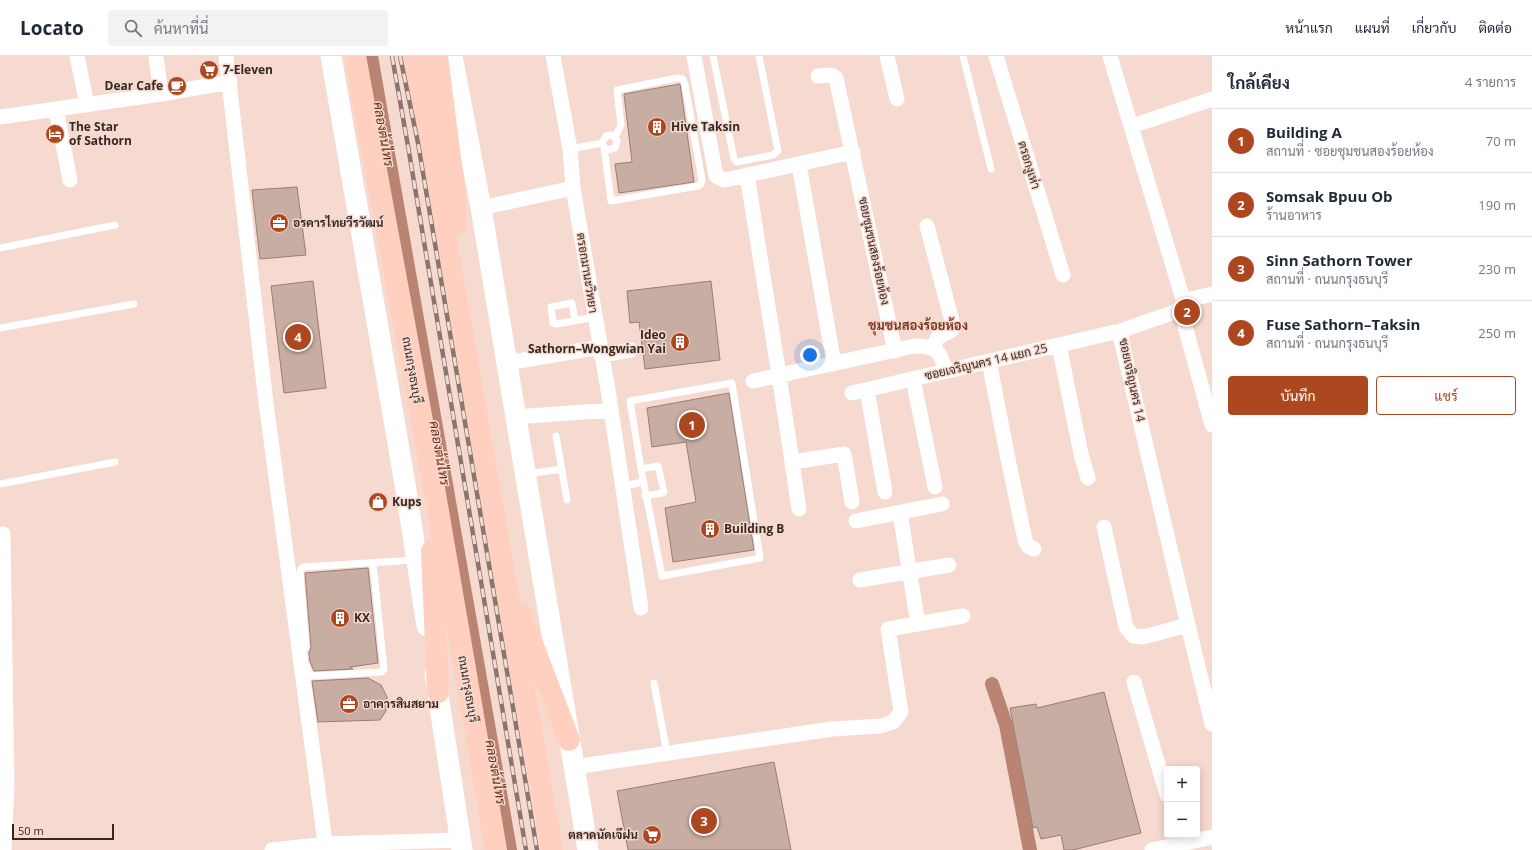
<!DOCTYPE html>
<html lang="th">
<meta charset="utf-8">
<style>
:root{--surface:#fff;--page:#f2f2f3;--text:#1f2937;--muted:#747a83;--line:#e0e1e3;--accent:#ad471f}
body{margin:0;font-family:"Open Sans",Sarabun,sans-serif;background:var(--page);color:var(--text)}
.controls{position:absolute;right:12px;bottom:12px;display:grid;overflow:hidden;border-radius:4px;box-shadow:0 2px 10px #0003}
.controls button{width:36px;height:36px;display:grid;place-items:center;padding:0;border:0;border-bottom:1px solid var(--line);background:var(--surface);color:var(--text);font:20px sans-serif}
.scale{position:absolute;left:12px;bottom:10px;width:102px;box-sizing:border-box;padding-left:4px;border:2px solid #342925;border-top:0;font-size:11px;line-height:14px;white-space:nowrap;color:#342925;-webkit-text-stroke:3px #f6d9cf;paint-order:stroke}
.you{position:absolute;left:810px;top:299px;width:14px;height:14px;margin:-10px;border:3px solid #fff;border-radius:50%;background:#1a73e8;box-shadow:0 0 0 6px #1a73e833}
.badge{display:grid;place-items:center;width:26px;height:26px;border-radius:50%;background:var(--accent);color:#fff;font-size:13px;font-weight:700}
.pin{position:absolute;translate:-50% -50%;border:2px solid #fff;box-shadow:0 1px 4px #0006}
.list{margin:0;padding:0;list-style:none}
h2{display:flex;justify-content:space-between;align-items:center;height:52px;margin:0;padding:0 16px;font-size:17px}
h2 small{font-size:13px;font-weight:400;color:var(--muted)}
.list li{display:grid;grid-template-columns:26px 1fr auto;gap:12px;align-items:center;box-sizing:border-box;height:64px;padding:0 16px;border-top:1px solid var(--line)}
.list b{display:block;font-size:15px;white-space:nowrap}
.list p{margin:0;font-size:13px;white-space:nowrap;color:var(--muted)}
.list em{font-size:13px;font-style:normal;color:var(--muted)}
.actions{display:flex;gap:8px;padding:12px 16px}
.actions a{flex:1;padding:9px 0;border:1px solid var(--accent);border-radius:4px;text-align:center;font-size:14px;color:var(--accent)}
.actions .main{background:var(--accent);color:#fff}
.icon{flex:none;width:22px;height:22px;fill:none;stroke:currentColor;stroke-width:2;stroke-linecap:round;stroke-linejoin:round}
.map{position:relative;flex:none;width:1212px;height:794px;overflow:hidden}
header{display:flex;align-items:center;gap:24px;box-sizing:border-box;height:56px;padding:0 20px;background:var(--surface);border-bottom:1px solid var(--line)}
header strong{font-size:19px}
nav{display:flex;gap:22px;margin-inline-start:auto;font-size:14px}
.search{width:280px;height:36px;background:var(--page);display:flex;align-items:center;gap:10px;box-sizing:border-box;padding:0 14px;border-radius:4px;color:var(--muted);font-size:15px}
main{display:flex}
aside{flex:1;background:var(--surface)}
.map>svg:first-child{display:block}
</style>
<header>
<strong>Locato</strong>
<div class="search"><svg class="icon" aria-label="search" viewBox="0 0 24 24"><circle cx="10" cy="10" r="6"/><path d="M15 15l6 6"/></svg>ค้นหาที่นี่</div>
<nav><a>หน้าแรก</a><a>แผนที่</a><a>เกี่ยวกับ</a><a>ติดต่อ</a></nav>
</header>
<main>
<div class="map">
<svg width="1212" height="794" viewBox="0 0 1212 794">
<rect width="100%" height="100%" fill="#f6d9cf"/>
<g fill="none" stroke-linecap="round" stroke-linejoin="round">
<path stroke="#b98472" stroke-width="14" d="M 371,0 L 510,794
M 992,628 L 1006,669 L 1030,794"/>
</g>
<path fill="#c8ada3" stroke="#997e75" d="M 680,28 L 694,126 L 619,137 L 615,108 L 632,106 L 624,38 Z
M 297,131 L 306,199 L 260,203 L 252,134 Z
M 313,225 L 326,332 L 284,337 L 271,230 Z
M 711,225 L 720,304 L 645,313 L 639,266 L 630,267 L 627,235 Z
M 729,337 L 754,494 L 673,506 L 665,452 L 696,446 L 686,386 L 652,391 L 647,352 Z
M 368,512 L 378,607 L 350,611 L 353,613 L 314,615 L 310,606 L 309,597 L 311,591 L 305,517 Z
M 368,622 L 381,629 L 387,641 L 386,655 L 380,664 L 318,666 L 312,625 Z
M 1104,636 L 1141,777 L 1073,794 L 1064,794 L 1061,779 L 1041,783 L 1037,771 L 1033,772 L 1010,652 L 1036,648 L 1037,652 Z
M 774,706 L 791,794 L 628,794 L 617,735 Z"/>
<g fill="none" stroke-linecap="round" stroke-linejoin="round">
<path stroke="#fff" stroke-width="7" d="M 713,0 L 734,103 L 737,106 L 773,99 L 778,95 L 759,0
M 963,0 L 991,113
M 604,91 L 608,94 L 615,92 L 617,85 L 615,81 L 610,79 L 606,80 L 602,87 L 604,91 L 611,145 L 698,130 L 701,128 L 702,124 L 685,29 L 683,23 L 677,22 L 617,34 L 621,69 L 615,81
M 570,93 L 602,87
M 0,192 L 115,169
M 575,265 L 572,247 L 551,251 L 553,267 L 557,268 L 595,261
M 0,272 L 134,248
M 556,380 L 567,444
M 641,413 L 630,345 L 732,327 L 760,502 L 662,520 L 641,413 L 658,410 L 664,436 L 662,437 L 645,440
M 527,418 L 562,413
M 0,428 L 115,406
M 623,430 L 643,426
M 306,591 L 300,516 L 301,513 L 303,511 L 414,504
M 307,610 L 308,616 L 312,620 L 381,616 L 384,613 L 373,507
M 654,627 L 667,697"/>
<path stroke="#fff" stroke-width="15" d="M 77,0 L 87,49
M 156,0 L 161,38
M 226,0 L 266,347 L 326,794
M 553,0 L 570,93 L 573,132 L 608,334 L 641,552
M 694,0 L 716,120 L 724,124 L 734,122 L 853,96
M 887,0 L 897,43
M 996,0 L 1063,219
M 1110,0 L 1182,240 L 1183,248 L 1180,252 L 1172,257 L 1123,274 L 1121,283 L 1188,569 L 1212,668
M 818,20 L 832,19 L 836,22 L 895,295
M 56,53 L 70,124
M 0,61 L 161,38 L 230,26
M 1132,70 L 1212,43
M 799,108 L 834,308
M 747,119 L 779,319 L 799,453
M 481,152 L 573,132
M 927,170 L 953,269 L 952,274 L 938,281 L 933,292
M 1183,245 L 1212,238
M 1180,252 L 1212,369
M 1059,289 L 1081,398 L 1088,422
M 601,299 L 631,294
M 989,305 L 1008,403 L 1025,484 L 1028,490 L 1034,493
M 507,307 L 600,291
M 913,323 L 935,431
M 753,325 L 914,290 C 936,290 941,294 945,315
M 867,334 L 885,436
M 852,337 L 1115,276 L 1121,278
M 515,361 L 611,354
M 792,406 L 844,398 L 852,446
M 900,457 L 918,568
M 856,465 L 942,448
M 1104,471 L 1126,571 L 1133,580 L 1143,581 L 1188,569
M 3,478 L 7,730 L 4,794
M 860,524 L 949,509
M 1134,626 L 1167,739
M 574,711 L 832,673 L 881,670 L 893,666 L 901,656 L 888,573 L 963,560
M 272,794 L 326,788 L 461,784
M 1152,794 L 1212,781"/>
<path stroke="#fff" stroke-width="21" d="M 331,0 L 405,428 L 427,570
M 452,0 L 481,152 L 588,794
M 435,619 L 462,794"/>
<path stroke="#ffd0bf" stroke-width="22" d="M 355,0 L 429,403 L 496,794
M 414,0 L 552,794
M 437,0 L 454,134 L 456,168
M 432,495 L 438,636
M 521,559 L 569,684"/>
<g stroke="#897670" stroke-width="4.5">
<path id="rail" d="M 392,0 L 408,90 L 526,794
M 400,0 L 418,87 L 537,794"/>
</g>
<use href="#rail" stroke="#f6d9cf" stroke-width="3" stroke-dasharray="9" stroke-linecap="butt"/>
</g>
<defs>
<g id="supermarket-disc" transform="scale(1)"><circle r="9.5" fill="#ad471f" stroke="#f6d9cf"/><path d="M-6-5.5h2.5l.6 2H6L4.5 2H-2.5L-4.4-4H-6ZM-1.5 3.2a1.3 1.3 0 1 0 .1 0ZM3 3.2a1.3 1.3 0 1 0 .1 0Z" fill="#fff"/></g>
<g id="cafe-disc" transform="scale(1)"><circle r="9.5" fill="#ad471f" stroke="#f6d9cf"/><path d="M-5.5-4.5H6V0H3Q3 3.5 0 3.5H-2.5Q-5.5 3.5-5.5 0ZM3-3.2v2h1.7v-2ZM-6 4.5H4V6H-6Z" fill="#fff"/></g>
<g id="building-disc" transform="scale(1)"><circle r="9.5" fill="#ad471f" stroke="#f6d9cf"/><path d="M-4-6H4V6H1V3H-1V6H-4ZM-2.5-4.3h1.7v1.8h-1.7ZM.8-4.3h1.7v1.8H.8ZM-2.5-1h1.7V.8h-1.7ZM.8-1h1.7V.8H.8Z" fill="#fff"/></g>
<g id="hotel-disc" transform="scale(1)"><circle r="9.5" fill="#ad471f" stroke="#f6d9cf"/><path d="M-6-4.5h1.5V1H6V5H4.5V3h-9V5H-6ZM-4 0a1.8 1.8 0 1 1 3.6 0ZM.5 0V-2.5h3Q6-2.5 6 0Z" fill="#fff"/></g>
<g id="office-disc" transform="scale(1)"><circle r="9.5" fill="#ad471f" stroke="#f6d9cf"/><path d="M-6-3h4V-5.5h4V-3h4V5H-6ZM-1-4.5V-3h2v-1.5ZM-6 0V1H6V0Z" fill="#fff"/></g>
<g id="shop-disc" transform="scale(1)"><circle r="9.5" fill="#ad471f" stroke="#f6d9cf"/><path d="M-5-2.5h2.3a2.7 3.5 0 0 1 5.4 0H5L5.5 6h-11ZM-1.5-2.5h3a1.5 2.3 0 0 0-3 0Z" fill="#fff"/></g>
</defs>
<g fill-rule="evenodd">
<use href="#supermarket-disc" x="209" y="14"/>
<use href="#cafe-disc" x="177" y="30"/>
<use href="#building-disc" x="657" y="71"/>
<use href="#hotel-disc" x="55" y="78"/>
<use href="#office-disc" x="279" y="167"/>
<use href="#building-disc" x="680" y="286"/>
<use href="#shop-disc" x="378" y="446"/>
<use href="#building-disc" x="710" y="473"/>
<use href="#building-disc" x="340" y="562"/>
<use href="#office-disc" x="349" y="648"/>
<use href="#supermarket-disc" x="652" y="779"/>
</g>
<g text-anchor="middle" stroke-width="3" stroke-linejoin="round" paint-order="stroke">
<g font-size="12" font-weight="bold" fill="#342925" stroke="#f6d9cf" text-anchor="start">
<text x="223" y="18">7-Eleven</text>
<text x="163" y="34" text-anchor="end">Dear Cafe</text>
<text x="69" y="75">The Star<tspan x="69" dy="14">of Sathorn</tspan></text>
<text x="671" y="75">Hive Taksin</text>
<text x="293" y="171">อรคารไทยวีรวัฒน์</text>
<text x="666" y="283" text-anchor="end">Ideo<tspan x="666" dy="14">Sathorn–Wongwian Yai</tspan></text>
<text x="392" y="450">Kups</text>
<text x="724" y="477">Building B</text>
<text x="354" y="566">KX</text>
<text x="363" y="652">อาคารสินสยาม</text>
<text x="638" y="783" text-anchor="end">ตลาดนัดเจ๊ฝน</text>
</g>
<g font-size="12" fill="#342925" stroke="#f6d9cf">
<text transform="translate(1029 109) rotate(73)" y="4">ตรอกงูเห่า</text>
<text transform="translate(874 195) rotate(78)" y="4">ซอยชุมชนสองร้อยห้อง</text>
<text transform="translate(587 217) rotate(81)" y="4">ตรอกมานะวิทยา</text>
<text transform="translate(986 306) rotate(-13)" y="4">ซอยเจริญนคร 14 แยก 25</text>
<text transform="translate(412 314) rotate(80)" y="4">ถนนกรุงธนบุรี</text>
<text transform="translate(1132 324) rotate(78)" y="4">ซอยเจริญนคร 14</text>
<text transform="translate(468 633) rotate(80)" y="4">ถนนกรุงธนบุรี</text>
</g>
<g font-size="13" font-style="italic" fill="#6c2a11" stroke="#f6d9cf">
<text transform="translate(384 78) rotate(80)" y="5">คลองต้นไทร</text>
<text transform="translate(440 397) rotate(80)" y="5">คลองต้นไทร</text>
<text transform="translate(496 716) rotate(80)" y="5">คลองต้นไทร</text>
</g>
<g font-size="13" font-weight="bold" fill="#7b3820" stroke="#f6d9cf">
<text x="918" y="274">ชุมชนสองร้อยห้อง</text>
</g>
</g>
</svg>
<div class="controls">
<button>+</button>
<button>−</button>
</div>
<div class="scale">50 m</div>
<div class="you"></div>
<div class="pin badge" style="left:692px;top:369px">1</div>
<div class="pin badge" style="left:1187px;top:256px">2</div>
<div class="pin badge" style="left:704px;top:765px">3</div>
<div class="pin badge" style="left:298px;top:281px">4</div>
</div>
<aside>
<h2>ใกล้เคียง<small>4 รายการ</small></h2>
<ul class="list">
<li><span class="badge">1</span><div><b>Building A</b><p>สถานที่ · ซอยชุมชนสองร้อยห้อง</p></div><em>70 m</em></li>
<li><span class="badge">2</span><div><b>Somsak Bpuu Ob</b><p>ร้านอาหาร</p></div><em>190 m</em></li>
<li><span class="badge">3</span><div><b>Sinn Sathorn Tower</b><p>สถานที่ · ถนนกรุงธนบุรี</p></div><em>230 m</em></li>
<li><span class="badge">4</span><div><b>Fuse Sathorn–Taksin</b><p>สถานที่ · ถนนกรุงธนบุรี</p></div><em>250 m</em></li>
</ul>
<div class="actions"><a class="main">บันทึก</a><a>แชร์</a></div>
</aside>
</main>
